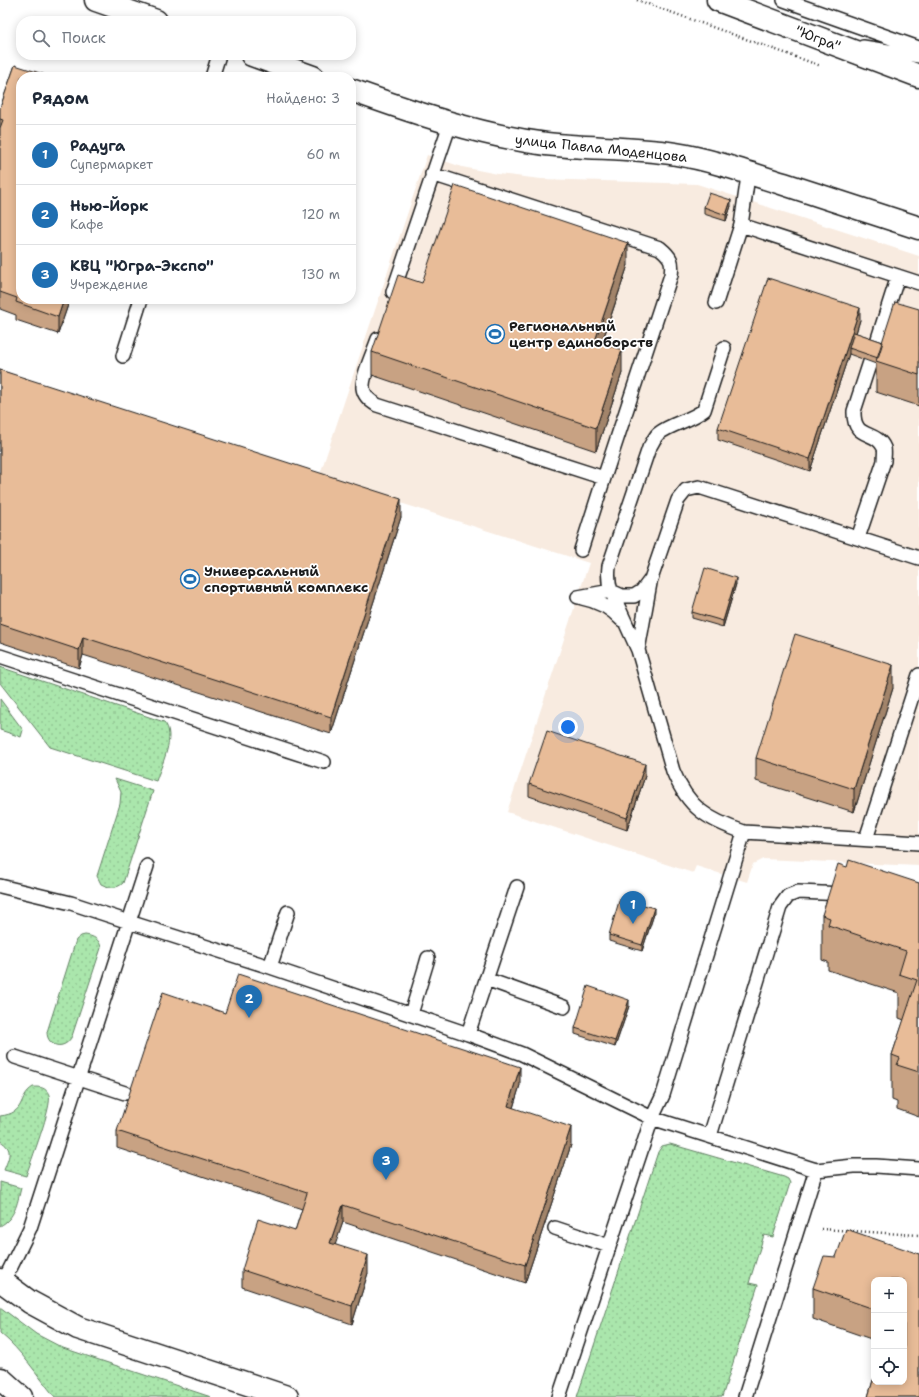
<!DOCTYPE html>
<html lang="ru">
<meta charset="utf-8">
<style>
:root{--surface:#fff;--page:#f6f6f7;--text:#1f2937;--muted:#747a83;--line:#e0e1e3;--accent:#1f6fb2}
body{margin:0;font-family:"Shantell Sans",sans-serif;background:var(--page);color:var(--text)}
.controls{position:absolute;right:12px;bottom:12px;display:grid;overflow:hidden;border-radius:8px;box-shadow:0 2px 10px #0003}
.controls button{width:36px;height:36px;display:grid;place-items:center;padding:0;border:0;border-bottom:1px solid var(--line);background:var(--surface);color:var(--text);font:20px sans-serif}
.you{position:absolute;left:568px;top:727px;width:14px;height:14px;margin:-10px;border:3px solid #fff;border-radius:50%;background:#1a73e8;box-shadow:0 0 0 6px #1a73e833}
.badge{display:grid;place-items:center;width:26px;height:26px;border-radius:50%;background:var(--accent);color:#fff;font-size:13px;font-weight:700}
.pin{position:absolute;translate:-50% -33px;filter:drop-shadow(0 1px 2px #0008)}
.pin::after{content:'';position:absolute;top:21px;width:14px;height:12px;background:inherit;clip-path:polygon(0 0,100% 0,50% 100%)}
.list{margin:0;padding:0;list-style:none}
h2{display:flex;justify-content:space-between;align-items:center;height:52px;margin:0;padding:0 16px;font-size:17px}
h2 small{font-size:13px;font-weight:400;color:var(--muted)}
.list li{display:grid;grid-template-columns:26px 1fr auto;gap:12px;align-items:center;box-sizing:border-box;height:60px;padding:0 16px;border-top:1px solid var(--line)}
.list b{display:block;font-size:15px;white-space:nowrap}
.list p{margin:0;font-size:13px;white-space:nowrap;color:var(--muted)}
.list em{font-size:13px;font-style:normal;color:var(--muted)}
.icon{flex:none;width:22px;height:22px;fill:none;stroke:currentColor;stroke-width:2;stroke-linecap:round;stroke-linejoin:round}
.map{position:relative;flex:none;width:919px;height:1397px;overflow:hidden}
.search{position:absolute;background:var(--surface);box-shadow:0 2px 10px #0003;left:16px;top:16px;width:340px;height:44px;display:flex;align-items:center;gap:10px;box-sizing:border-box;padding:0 14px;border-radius:16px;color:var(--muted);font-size:15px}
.panel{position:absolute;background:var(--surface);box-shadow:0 2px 10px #0003;left:16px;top:72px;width:340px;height:232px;border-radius:16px}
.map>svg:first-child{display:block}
</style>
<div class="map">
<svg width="919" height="1397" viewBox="0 0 919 1397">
<defs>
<pattern id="grass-dots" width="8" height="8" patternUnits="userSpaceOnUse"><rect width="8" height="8" fill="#aae6ac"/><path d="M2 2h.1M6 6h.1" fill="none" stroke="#92c593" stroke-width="1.8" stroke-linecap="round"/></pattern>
</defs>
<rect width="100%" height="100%" fill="#fff"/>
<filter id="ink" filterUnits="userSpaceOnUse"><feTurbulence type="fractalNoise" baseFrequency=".025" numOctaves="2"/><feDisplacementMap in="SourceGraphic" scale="8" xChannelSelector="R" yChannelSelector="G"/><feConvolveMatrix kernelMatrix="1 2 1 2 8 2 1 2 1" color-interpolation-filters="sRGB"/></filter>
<g filter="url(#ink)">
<path fill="#f8ebe0" d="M 427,155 L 462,167 L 498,174 L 541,179 L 697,184 L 919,256 L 919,866 L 763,859 L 753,864 L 747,882 L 696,866 L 693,873 L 507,812 L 589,563 L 319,477 Z"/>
<path fill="url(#grass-dots)" stroke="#638164" d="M 0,667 L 164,722 C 177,735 161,766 156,781 L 50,747 L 0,683 Z
M 0,699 L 23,730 L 21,737 L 0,730 Z
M 115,779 L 153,791 L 123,883 C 117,889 109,888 101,884 L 97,876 L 120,804 L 121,792 Z
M 85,935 C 93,936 100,939 101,948 L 72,1036 C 65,1051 47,1047 47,1032 L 76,940 L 81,936 Z
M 33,1087 C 40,1087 46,1087 49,1095 C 53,1105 30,1163 26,1176 L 4,1170 C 9,1157 14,1149 0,1141 L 0,1116 C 27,1113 17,1097 33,1087 Z
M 670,1144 L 784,1177 L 788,1179 L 790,1183 L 773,1237 L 764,1235 L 749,1283 L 758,1285 L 722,1397 L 577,1397 L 658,1152 L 662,1146 Z
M 0,1182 L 21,1188 C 17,1204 15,1218 0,1226 Z
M 0,1307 L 36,1334 L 63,1348 L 211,1397 L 55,1397 C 37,1375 22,1351 0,1333 Z"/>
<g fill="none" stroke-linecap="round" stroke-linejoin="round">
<g stroke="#1c1c1c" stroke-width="16">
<path id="lane" d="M 784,0 L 919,48
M 863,47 L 919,56
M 212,77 L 219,55
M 747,172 L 747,183 L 741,225 L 919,283
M 432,174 L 660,248 C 671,257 673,261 671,275 L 604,478
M 393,292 L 450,124
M 716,303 L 741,225
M 378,339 C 374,351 362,376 363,388 C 364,396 370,401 377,405 L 604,478 L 581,550
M 876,345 L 898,276
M 724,348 L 704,410 C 690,421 672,423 658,434 C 654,438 652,444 649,448 L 609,566 C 608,575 608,582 611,591 L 622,596 L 634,596 L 642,591 L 651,579 L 678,500 L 686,490 L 699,487 L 919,558
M 123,356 L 141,299
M 858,538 L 884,461 C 884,457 885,451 884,448 C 876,429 853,441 854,411 L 870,362
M 578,597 L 611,591 L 638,650 L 673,771 C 688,808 708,820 744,832
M 582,598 C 598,601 611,608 622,620
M 638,650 L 650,583
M 0,656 L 324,762
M 866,839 L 919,675
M 0,886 L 71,903 L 129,922 L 270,967 L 468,1034 L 522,1054 L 652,1118 L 816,1170 L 854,1166 L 876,1166 L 919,1169
M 270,967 L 288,912
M 486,979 L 564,1007
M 411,1014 L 426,965 L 428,958
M 468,1034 L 517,887
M 15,1057 L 125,1093
M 710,1136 L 780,907 L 788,896 L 798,892 L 845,894
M 555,1228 L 609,1246
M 3,1283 L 30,1228 L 147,866
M 559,1397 L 652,1118 L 663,1095 L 744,832 L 919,843
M 745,1397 L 816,1170"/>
</g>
<g stroke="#1c1c1c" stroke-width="25">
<path id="street" d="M 96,0 L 156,21
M 252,55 L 313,77
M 351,90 C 415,113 479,135 546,144 C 589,149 633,147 676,154 C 713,160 748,173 784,184 C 829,199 874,213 919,228
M 0,1280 L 30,1302 L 78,1328 L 287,1397"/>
</g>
<g stroke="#1c1c1c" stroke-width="25">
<path id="primary" d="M 1,1379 L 21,1397"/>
</g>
<g stroke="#1c1c1c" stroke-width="25">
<path id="highway" d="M 718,0 L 919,76"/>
</g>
<path stroke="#1c1c1c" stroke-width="2.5" stroke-dasharray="1 3" stroke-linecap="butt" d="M 637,0 L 821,66
M 821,1229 L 919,1235"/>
<use href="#lane" stroke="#fff" stroke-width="13"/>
<use href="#street" stroke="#fff" stroke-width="22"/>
<use href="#primary" stroke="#fff" stroke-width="22"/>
<use href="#highway" stroke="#fff" stroke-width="22"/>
</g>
<path fill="#c8a283" stroke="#1c1c1c" d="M 15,65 L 21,299 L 70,299 L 58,334 L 16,320 L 16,315 L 0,309 L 0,108 Z
M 731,206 L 726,221 L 704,214 L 704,207 Z
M 628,265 L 602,343 L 622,373 L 596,451 L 372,375 L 372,352 L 422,283 Z
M 919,309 L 919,406 L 876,392 L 876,364 L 849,354 L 810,471 L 718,440 L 718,428 L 860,320 L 856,333 L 883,342 Z
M 0,370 L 401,517 L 331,734 L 83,655 L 79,668 L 0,642 Z
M 736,584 L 723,627 L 692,618 L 692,612 Z
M 893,688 L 854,812 L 756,781 L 756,758 Z
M 645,776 L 627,830 L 529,796 L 529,784 Z
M 847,867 L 919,883 L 919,1117 L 897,1109 L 897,1102 L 892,1100 L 892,1055 L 904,1020 L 899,1018 L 899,993 L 828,970 L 828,962 L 822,960 L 822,915 Z
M 654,914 L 642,951 L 609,941 L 609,935 Z
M 629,1006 L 615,1047 L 575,1034 L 575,1028 Z
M 225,1013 L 520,1085 L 513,1108 L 571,1145 L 525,1283 L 343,1222 L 335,1244 L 368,1273 L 352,1324 L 242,1287 L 242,1270 L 295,1231 L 302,1209 L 117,1148 L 117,1131 Z
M 919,1254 L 919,1397 L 868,1397 L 874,1377 L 904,1382 L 904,1280 L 874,1280 L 874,1340 L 813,1319 L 813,1288 L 836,1257 Z"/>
<path fill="#a2846a" stroke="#1c1c1c" d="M 731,200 L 731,206 L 726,221 L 726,215 Z
M 628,243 L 628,265 L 595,363 L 595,341 Z
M 64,299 L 70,299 L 58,334 L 58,317 Z
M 860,308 L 860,320 L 851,349 L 849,348 L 849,354 L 810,471 L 810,459 Z
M 622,350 L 622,373 L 596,451 L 596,428 Z
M 401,499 L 401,517 L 331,734 L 331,717 Z
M 736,578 L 736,584 L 723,627 L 723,621 Z
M 83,637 L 83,655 L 79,668 L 79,650 Z
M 893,665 L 893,688 L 854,812 L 854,789 Z
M 645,764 L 645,776 L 627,830 L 627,818 Z
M 654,908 L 654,914 L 642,951 L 642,945 Z
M 629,1000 L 629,1006 L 615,1047 L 615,1041 Z
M 520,1067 L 520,1085 L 508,1124 L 508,1106 Z
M 571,1127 L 571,1145 L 525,1283 L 525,1265 Z
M 343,1205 L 343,1222 L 330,1260 L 330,1243 Z
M 368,1255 L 368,1273 L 352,1324 L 352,1306 Z"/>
<path fill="#e8bc98" stroke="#1c1c1c" d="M 15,65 L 52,77 L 21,77 L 21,299 L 64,299 L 58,317 L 16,302 L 17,298 L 0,292 L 0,128 L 3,120 L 0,119 L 0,108 Z
M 455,185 L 628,243 L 595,341 L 622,350 L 596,428 L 372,352 L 398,275 L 422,283 Z
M 709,193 L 731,200 L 726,215 L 704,207 Z
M 768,278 L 860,308 L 810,459 L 718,428 Z
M 895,302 L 919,309 L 919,375 L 876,361 Z
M 854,332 L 883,342 L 878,358 L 849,348 Z
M 0,370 L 401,499 L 331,717 L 83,637 L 79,650 L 0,624 Z
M 705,568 L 736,578 L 723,621 L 692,612 Z
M 795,634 L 893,665 L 854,789 L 756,758 Z
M 547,731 L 645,764 L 627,818 L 529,784 Z
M 849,860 L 919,883 L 919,1072 L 897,1065 L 900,1058 L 892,1055 L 917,980 L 899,974 L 906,951 L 828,925 L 830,918 L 822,915 L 838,864 L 847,867 Z
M 620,898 L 654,908 L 642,945 L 609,935 Z
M 238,974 L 520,1067 L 508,1106 L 571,1127 L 525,1265 L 343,1205 L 330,1243 L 368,1255 L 352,1306 L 242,1270 L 258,1219 L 295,1231 L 307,1193 L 117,1131 L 163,992 L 225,1013 Z
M 588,986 L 629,1000 L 615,1041 L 575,1028 Z
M 846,1229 L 919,1254 L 919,1397 L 868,1397 L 874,1377 L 874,1382 L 904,1382 L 904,1314 L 905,1312 L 904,1312 L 904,1280 L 874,1280 L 874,1309 L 813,1288 L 824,1256 L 836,1257 Z"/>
</g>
<defs>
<g id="stadium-ring" transform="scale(1)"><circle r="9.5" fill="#fff" stroke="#1f6fb2" stroke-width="1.5"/><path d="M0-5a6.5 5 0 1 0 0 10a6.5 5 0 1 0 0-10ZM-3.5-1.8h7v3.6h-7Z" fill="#1f6fb2"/></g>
</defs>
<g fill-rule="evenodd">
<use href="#stadium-ring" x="495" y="334"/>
<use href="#stadium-ring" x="190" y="579"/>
</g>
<g text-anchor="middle" stroke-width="3.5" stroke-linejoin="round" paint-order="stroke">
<g font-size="14" fill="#1c1c1c" stroke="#fff">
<text transform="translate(818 38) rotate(21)" y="5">"Югра"</text>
<text transform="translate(601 148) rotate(6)" y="5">улица Павла Моденцова</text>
</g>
<g font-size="14" font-weight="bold" fill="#1c1c1c" stroke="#fff" text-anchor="start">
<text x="509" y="331">Региональный<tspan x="509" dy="16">центр единоборств</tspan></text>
<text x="204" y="576">Универсальный<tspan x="204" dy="16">спортивный комплекс</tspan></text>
</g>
</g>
</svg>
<div class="controls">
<button>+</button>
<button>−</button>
<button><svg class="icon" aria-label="locate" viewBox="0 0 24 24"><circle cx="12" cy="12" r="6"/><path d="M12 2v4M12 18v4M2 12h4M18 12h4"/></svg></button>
</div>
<div class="you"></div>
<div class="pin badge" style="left:633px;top:924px">1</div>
<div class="pin badge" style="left:249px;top:1018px">2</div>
<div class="pin badge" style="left:386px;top:1180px">3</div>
<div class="search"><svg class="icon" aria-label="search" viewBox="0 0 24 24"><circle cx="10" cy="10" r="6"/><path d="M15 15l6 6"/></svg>Поиск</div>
<section class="panel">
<h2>Рядом<small>Найдено: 3</small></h2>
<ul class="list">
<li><span class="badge">1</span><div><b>Радуга</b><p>Супермаркет</p></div><em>60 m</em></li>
<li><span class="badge">2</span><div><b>Нью-Йорк</b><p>Кафе</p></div><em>120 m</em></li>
<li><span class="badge">3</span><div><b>КВЦ &quot;Югра-Экспо&quot;</b><p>Учреждение</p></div><em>130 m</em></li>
</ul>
</section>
</div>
